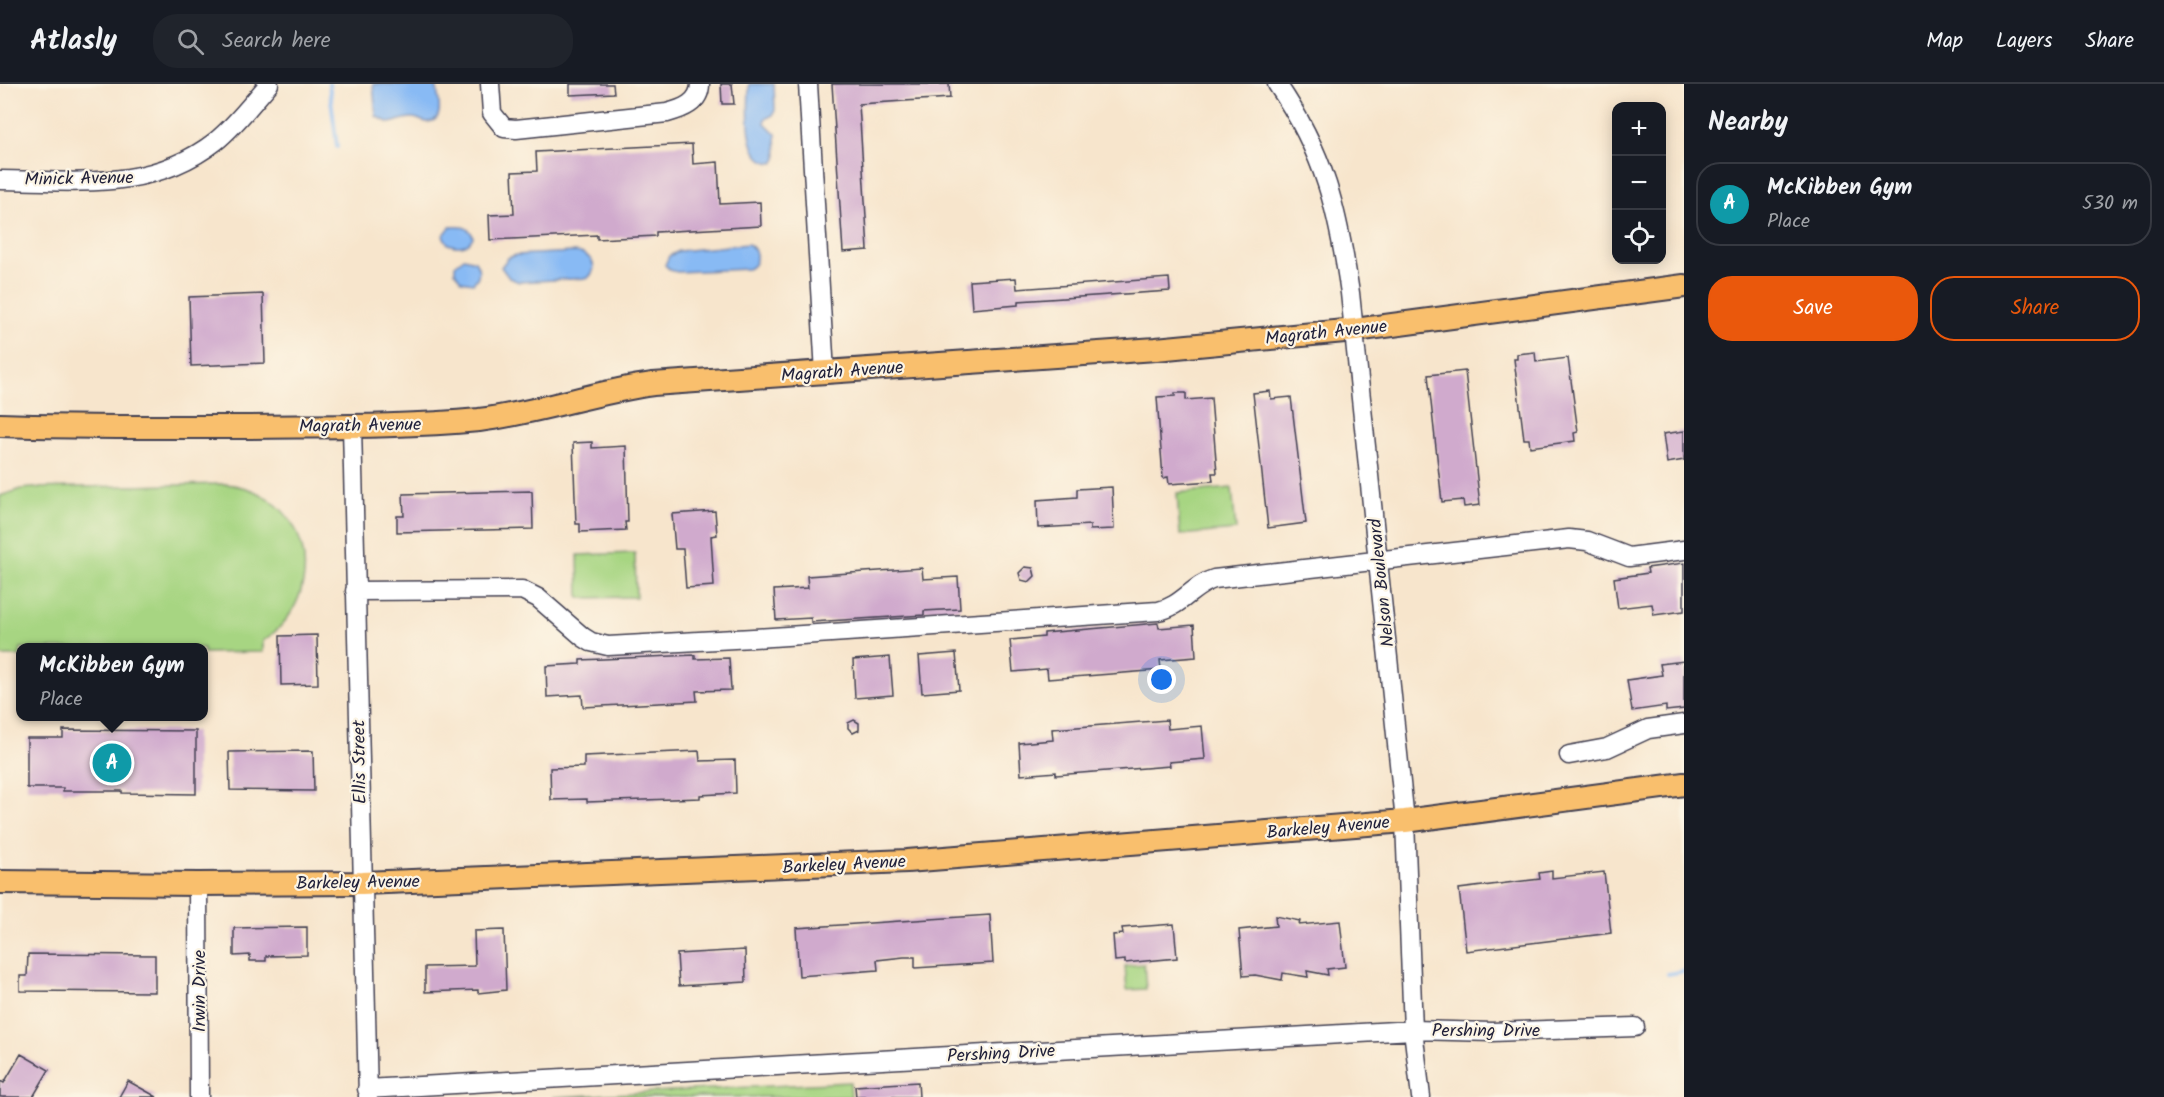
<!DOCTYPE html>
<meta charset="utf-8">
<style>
:root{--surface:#171b24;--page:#20242c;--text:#f1f3f6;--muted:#9ea1a6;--line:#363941;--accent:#ea580c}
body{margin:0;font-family:Kalam,sans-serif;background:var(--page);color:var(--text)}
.controls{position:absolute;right:18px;top:18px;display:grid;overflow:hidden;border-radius:12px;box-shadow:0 3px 15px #0003}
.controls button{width:54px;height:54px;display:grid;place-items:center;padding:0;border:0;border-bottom:2px solid var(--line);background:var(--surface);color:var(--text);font:30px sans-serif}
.you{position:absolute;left:1162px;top:596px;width:21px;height:21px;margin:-15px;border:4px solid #fff;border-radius:50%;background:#1a73e8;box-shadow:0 0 0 9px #1a73e833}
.badge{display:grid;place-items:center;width:39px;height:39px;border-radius:50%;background:var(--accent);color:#fff;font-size:20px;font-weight:700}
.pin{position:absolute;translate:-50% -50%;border:3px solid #fff;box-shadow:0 2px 6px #0006}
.popup{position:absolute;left:16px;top:559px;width:192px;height:78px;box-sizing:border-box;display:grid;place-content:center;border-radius:12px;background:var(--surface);filter:drop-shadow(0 2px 4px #0005);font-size:20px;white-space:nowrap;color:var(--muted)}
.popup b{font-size:22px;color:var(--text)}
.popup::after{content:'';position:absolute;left:50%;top:100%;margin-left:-12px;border:12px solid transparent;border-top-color:var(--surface)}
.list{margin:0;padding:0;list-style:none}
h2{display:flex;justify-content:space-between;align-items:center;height:78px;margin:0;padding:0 24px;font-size:26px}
h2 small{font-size:20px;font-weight:400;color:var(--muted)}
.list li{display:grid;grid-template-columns:39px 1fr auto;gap:18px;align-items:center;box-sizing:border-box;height:84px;margin:0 12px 12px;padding:0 12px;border:2px solid var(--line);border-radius:24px}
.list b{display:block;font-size:22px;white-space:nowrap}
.list p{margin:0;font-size:20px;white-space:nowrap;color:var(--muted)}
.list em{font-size:20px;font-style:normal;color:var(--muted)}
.actions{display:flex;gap:12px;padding:18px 24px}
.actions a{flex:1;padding:14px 0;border:2px solid var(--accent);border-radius:24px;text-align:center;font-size:21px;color:var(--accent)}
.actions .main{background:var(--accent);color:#fff}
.icon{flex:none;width:33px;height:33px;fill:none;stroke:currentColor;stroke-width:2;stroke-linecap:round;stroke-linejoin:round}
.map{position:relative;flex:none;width:1684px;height:1013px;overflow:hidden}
header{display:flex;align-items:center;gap:36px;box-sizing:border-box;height:84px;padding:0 30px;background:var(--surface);border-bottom:2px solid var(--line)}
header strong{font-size:28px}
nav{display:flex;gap:33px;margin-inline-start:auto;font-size:21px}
.search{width:420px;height:54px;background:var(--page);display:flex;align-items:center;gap:15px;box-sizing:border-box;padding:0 21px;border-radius:24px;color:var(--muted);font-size:22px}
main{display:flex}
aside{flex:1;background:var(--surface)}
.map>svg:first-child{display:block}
</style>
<header>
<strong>Atlasly</strong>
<div class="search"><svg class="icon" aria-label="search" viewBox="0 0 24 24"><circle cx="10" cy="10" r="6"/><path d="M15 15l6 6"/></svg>Search here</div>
<nav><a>Map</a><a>Layers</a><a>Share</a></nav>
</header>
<main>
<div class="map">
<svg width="1684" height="1013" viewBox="0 0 1684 1013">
<rect width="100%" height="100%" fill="#fcf5e5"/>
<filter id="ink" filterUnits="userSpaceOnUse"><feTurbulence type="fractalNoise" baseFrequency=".0167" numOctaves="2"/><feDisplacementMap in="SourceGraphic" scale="12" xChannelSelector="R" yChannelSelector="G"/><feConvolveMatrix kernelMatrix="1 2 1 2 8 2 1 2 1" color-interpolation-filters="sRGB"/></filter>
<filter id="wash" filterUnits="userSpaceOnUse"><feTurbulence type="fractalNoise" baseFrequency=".008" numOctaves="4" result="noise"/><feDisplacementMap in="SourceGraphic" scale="24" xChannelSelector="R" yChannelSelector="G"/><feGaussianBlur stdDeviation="1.35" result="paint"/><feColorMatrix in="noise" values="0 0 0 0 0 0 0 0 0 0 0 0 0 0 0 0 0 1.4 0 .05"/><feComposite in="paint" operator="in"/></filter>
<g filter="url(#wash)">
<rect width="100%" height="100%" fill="#f7e5cc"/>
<path fill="#a7d582" stroke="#647c5e" stroke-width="1.5" d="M 225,400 C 310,408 333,510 263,557 L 263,568 L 204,569 L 204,564 L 21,564 L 20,572 L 0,572 L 0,412 L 21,405 L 32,404 Z
M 1232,404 L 1236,446 L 1180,451 L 1177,409 Z
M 635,469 L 636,513 L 579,514 L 578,471 Z
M 1144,880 L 1146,905 L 1127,906 L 1125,882 Z
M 850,998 L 851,1013 L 553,1013 Z"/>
<path fill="#88baf4" stroke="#556e98" stroke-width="1.5" d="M 373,0 L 436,0 C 437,11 447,38 427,38 C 422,38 418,34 413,34 C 405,33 397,38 389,39 L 376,32 Z
M 749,0 L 774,0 L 775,26 L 773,31 L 765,35 L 765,39 L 776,50 L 777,75 L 774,79 C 742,80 749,21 749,0 Z
M 450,143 C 460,142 470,142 473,153 C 468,163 458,164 448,160 L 443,152 Z
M 748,160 C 759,166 759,180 748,185 L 677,188 L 670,186 L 665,181 L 669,172 L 679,167 Z
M 575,168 C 589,169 601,182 588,194 L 519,198 L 509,194 L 501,183 L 508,174 L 516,171 Z
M 464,174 L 475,177 C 480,185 480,193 473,199 L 461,197 L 455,188 L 455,181 Z"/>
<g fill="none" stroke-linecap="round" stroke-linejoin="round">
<path stroke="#88baf4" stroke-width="4" d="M 329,0 L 337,63
M 1668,890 L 1684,887"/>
</g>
<g id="blocks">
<path fill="#d0aacd" d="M 570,0 L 613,0 L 614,9 L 570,11 Z
M 721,0 L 732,0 L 734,20 L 722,20 Z
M 832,0 L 949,0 L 950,14 L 859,20 L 868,166 L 843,168 Z
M 692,60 L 693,80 L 718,78 L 720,120 L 760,118 L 761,142 L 656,148 L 656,152 L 597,155 L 597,151 L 490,156 L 489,131 L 514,130 L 512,88 L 537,87 L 536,68 Z
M 1016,194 L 1017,205 L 1169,194 L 1170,207 L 1018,217 L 1018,221 L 972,225 L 970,197 Z
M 263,210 L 265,279 L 191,282 L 189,213 Z
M 1535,268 L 1536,278 L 1568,274 L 1578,348 L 1574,349 L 1575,357 L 1530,363 L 1529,355 L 1524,355 L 1514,275 L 1517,275 L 1517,270 Z
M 1465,287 L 1480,421 L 1464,423 L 1463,416 L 1442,418 L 1428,291 Z
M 1270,307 L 1271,315 L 1291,313 L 1306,439 L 1268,444 L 1253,309 Z
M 1175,309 L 1186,309 L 1186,316 L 1211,314 L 1217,389 L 1212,389 L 1213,397 L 1169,400 L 1168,393 L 1163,394 L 1157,313 L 1175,312 Z
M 1684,347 L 1684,376 L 1667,379 L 1663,350 Z
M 592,358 L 592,364 L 626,362 L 628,438 L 625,438 L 626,446 L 580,448 L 580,440 L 576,440 L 573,359 Z
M 1112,403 L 1114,445 L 1090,446 L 1090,441 L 1038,444 L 1037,416 L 1077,413 L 1077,405 Z
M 532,407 L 533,445 L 397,448 L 397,432 L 404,432 L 403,410 Z
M 715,427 L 717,451 L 711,452 L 714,502 L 686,504 L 683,465 L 675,465 L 672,430 Z
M 1684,479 L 1684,527 L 1654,531 L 1652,520 L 1618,524 L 1614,494 L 1648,489 L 1647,484 Z
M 1025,483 L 1033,484 L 1035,492 L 1029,498 L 1021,496 L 1019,489 Z
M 922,484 L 923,495 L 958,493 L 960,525 L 924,527 L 924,531 L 811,538 L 811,534 L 776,536 L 774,506 L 808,504 L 807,492 Z
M 1158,539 L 1159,544 L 1194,541 L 1196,573 L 1160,576 L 1161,586 L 1048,595 L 1047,585 L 1013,588 L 1010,556 L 1044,553 L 1044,549 Z
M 317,551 L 318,600 L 281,601 L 280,552 Z
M 956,569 L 959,606 L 922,609 L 919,572 Z
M 695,571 L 695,575 L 729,574 L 731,606 L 696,607 L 697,617 L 583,623 L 582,611 L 547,613 L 546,582 L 580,580 L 580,576 Z
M 890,573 L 893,611 L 855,614 L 853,576 Z
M 1684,577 L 1684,625 L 1666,627 L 1666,622 L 1632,627 L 1627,596 L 1662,591 L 1660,580 Z
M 854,636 L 859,639 L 859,646 L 853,649 L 848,644 L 848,639 Z
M 1167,636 L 1168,645 L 1202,642 L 1205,675 L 1169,678 L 1170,682 L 1056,691 L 1056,688 L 1021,691 L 1019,659 L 1053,656 L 1052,645 Z
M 63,646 L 196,647 L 196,710 L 122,709 L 122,707 L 63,707 L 63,704 L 27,704 L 27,654 L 63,654 Z
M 313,667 L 314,707 L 230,706 L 229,668 Z
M 699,667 L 700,677 L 735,676 L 736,709 L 700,711 L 700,714 L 587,718 L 587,715 L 551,716 L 550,684 L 584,683 L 584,672 Z
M 1552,787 L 1552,794 L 1604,788 L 1611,849 L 1466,867 L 1459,805 L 1540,795 L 1539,789 Z
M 990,831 L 993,879 L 915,884 L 915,873 L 904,873 L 877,876 L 878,886 L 799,892 L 796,844 Z
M 1275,832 L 1300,837 L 1299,841 L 1340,837 L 1345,883 L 1327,885 L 1328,891 L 1307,887 L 1308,893 L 1283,889 L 1282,896 L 1255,891 L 1243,892 L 1239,846 L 1276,842 Z
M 1174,840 L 1177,874 L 1125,879 L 1125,876 L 1115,877 L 1113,851 L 1123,850 L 1122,844 Z
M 307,843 L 307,871 L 266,872 L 266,877 L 250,877 L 250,871 L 234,872 L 234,844 Z
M 504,846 L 506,906 L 478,909 L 478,906 L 425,908 L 425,883 L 475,882 L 474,847 Z
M 745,866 L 746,898 L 679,902 L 677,870 Z
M 28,870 L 155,871 L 155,908 L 20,907 L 20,892 L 27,892 Z
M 21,970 L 49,986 L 33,1013 L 0,1013 L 0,997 L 4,999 Z
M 128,997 L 157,1013 L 119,1013 Z
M 918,998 L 919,1013 L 856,1013 L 855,1002 Z"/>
</g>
</g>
<g filter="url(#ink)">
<use href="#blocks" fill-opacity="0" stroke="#423f51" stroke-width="1.5"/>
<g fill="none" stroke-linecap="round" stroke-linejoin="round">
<g stroke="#423f51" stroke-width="21">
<path id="minor" d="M 490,0 L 492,29 L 504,44 L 516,45 L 667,29 C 682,25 700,19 700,0
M 808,0 L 825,289
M 1277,0 C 1325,70 1338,127 1350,209 L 1405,737 L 1413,946 L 1421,1013
M 0,96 C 77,97 151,108 216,57 C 236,41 252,19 269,0
M 352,342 L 368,1013
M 355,507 L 522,506 L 538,514 L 583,553 L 591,558 L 608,562 L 772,553 L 1158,527 C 1181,523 1193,501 1214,495 L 1569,455 L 1587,457 L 1629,473 L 1684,466
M 1569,671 L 1607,664 L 1648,645 L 1684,640
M 198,800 L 199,1013
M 367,1005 L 1413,946 L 1492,948 L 1635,943"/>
</g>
<g stroke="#423f51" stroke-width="26">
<path id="major" d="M 0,341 C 84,344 167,343 251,343 C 327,342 403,343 479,336 C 538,329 594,308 653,300 L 1156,265 L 1355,246 L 1684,202
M 0,798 L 198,800 L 362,799 L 907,777 L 1405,737 L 1684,700"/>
</g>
<use href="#minor" stroke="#fff" stroke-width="18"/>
<use href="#major" stroke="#f9bf6d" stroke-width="22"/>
</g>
</g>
<g text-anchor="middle" stroke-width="4.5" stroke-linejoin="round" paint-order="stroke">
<g font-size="18" fill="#22223b" stroke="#fcf5e5">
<text transform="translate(79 94) rotate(-1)" y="6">Minick Avenue</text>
<text transform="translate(1326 248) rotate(-6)" y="6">Magrath Avenue</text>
<text transform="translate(842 287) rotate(-4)" y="6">Magrath Avenue</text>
<text transform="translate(360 341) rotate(-1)" y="6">Magrath Avenue</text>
<text transform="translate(1381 499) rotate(-96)" y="6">Nelson Boulevard</text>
<text transform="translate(359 678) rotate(-91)" y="6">Ellis Street</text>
<text transform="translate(1328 743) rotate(-5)" y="6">Barkeley Avenue</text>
<text transform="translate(844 780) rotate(-3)" y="6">Barkeley Avenue</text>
<text transform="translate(358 798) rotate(-1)" y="6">Barkeley Avenue</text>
<text transform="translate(199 907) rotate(-90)" y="6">Irwin Drive</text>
<text x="1486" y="952">Pershing Drive</text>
<text transform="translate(1001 969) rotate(-3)" y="6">Pershing Drive</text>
</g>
</g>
</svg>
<div class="controls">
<button>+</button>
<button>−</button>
<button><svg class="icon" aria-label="locate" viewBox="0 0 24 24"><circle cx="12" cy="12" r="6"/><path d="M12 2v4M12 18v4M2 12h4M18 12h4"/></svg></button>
</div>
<div class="you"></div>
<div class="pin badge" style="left:112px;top:679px;background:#0f9aa8">A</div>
<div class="popup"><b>McKibben Gym</b>Place</div>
</div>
<aside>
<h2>Nearby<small></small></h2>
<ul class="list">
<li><span class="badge" style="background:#0f9aa8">A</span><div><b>McKibben Gym</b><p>Place</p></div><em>530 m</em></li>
</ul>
<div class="actions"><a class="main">Save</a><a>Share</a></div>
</aside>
</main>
